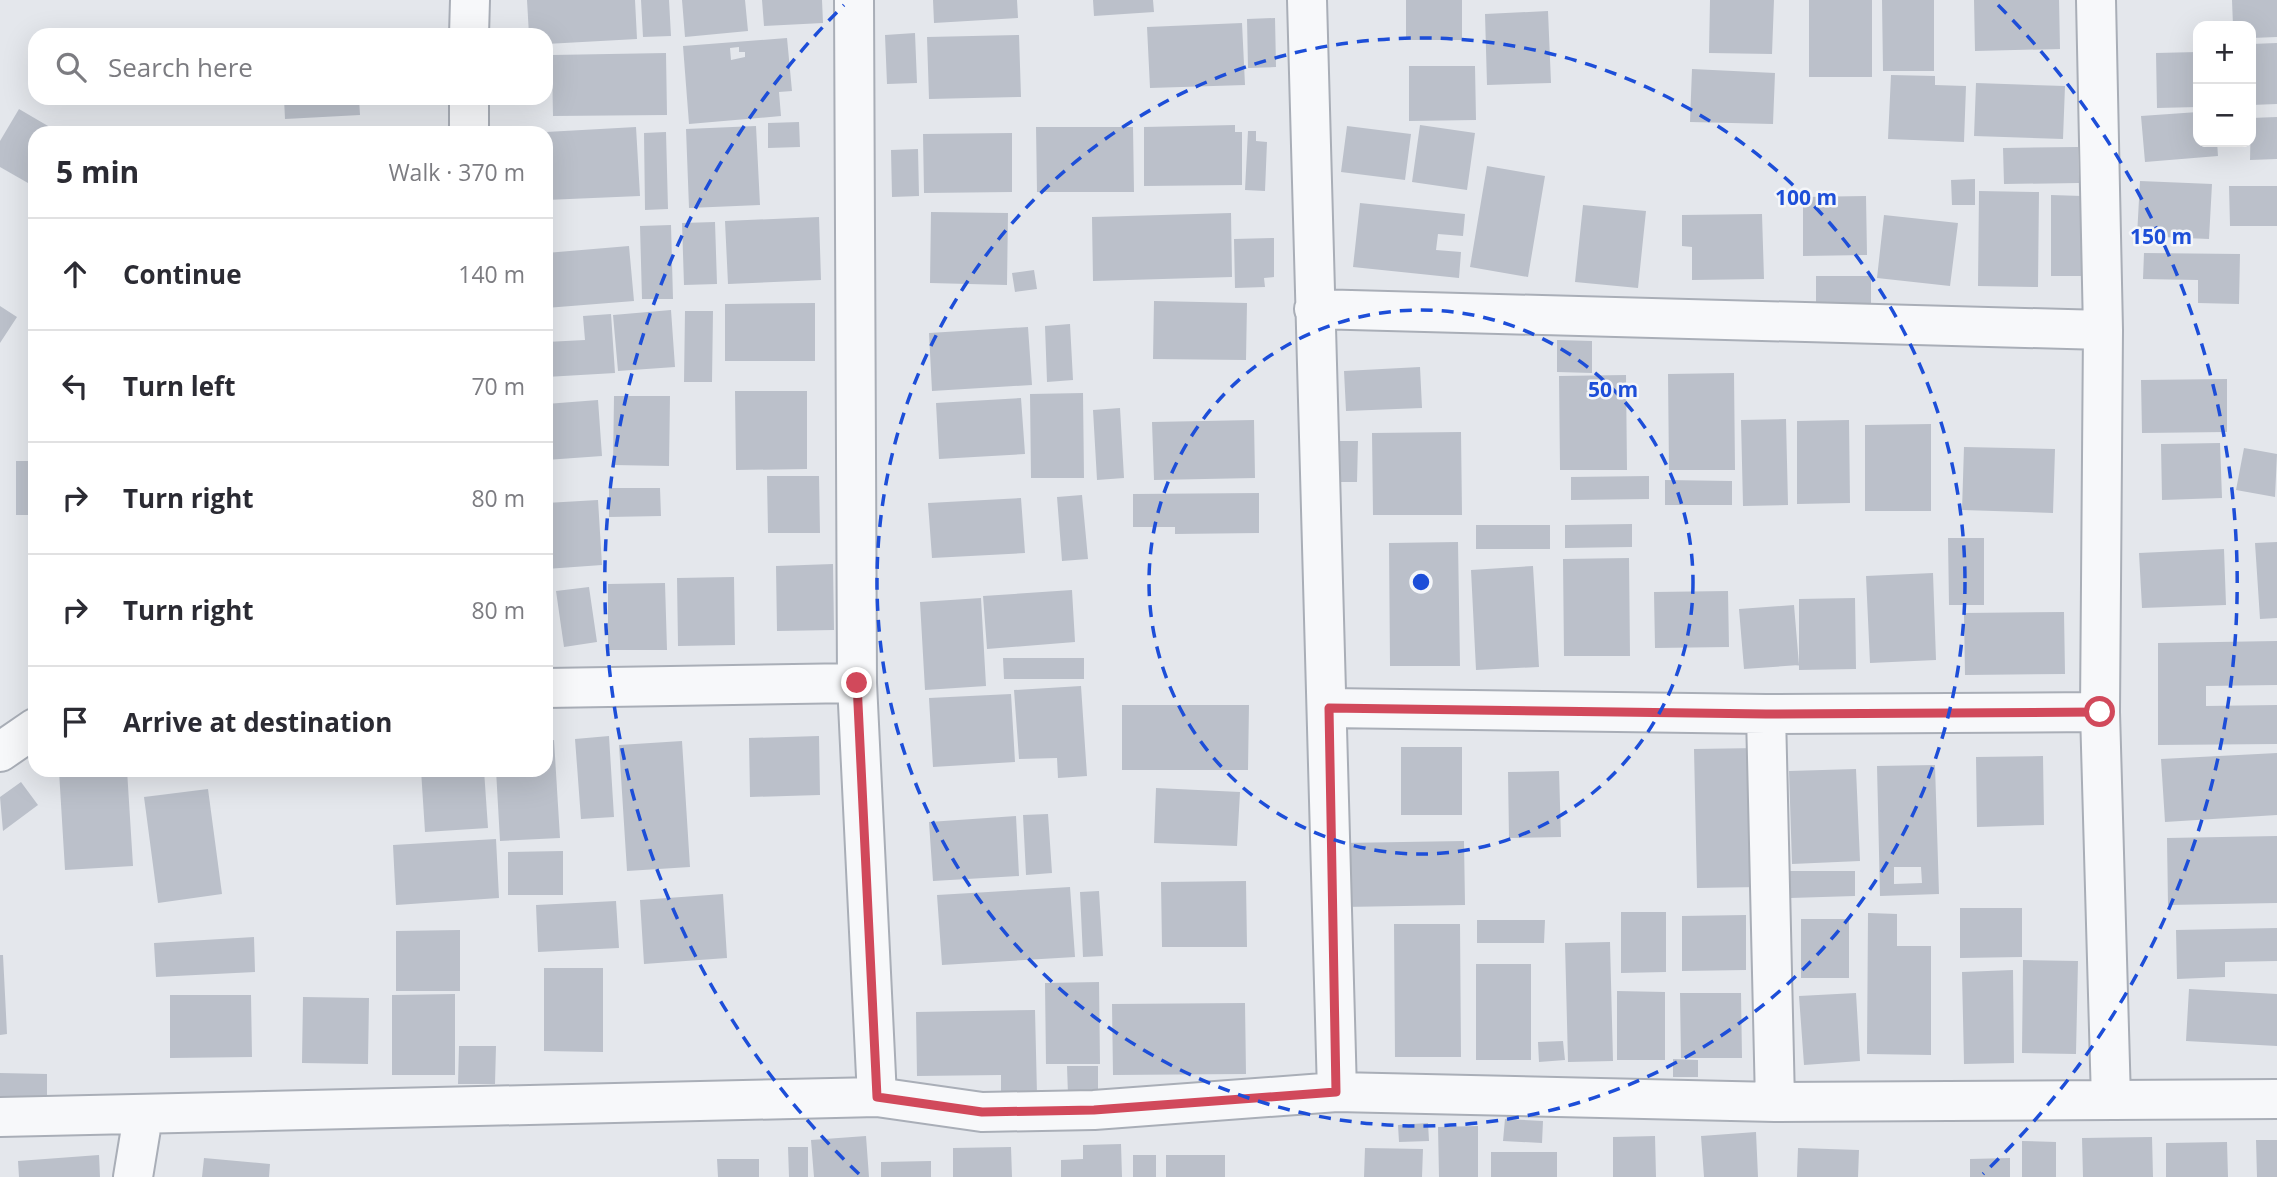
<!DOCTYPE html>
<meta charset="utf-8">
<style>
:root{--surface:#fff;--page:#f7f7f7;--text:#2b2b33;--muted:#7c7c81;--line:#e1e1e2}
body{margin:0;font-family:"Open Sans",sans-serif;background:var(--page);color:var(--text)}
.controls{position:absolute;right:21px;top:21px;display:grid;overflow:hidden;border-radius:14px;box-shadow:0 7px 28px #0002}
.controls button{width:63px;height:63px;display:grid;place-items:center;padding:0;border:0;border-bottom:2px solid var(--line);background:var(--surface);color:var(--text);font:35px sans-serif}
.stop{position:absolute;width:21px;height:21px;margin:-16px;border:5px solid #d1495b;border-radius:50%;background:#fff}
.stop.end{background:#d1495b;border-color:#fff;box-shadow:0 2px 7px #0008}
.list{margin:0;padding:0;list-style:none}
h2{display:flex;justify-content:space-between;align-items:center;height:91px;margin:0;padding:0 28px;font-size:30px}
h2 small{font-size:23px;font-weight:400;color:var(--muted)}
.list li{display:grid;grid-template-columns:46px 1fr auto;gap:21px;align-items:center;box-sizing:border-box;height:112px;padding:0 28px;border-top:2px solid var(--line)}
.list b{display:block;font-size:26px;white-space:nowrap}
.list em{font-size:23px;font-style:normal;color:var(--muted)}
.icon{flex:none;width:38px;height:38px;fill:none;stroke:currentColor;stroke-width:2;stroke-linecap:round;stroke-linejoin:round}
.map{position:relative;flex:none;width:2277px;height:1177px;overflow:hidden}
.search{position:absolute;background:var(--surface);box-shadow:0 7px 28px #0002;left:28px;top:28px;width:525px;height:77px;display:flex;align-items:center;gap:18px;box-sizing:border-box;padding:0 24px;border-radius:21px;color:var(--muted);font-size:26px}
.panel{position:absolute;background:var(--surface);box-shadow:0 7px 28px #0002;left:28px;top:126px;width:525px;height:651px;border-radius:21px}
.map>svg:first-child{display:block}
</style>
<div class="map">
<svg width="2277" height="1177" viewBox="0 0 2277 1177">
<rect width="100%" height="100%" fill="#e4e7ec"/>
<path fill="#bbc0ca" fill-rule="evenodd" d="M 527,0 L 635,0 L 637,39 L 546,44 L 546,35 L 529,35 Z
M 641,0 L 669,0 L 671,36 L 643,37 Z
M 682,0 L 745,0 L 748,31 L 685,37 Z
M 762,0 L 822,0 L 823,23 L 764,26 Z
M 933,0 L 1017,0 L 1018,18 L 934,23 Z
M 1093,0 L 1153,0 L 1154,12 L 1094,16 Z
M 1406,0 L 1462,0 L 1462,40 L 1406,40 Z
M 1710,0 L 1774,0 L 1772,54 L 1709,53 Z
M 1809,0 L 1872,0 L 1872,77 L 1809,77 Z
M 1882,0 L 1934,0 L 1934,71 L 1883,71 Z
M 1974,0 L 2059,0 L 2060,49 L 1975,51 Z
M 2232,0 L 2277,0 L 2277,37 L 2251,38 L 2251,26 L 2233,26 Z
M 1548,11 L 1551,83 L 1487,85 L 1485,14 Z
M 1275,18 L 1276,67 L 1248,68 L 1247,19 Z
M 1242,23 L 1245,85 L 1150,88 L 1147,27 Z
M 915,33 L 917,83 L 887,84 L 885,35 Z
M 1019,35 L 1021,97 L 929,99 L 927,37 Z
M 787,38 L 792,91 L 779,92 L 781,116 L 689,124 L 683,46 ZM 739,47 L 739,52 L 745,52 L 745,57 L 731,60 L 730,48 Z
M 2277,43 L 2277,104 L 2251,105 L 2251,44 Z
M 2198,52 L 2198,107 L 2157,108 L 2156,53 Z
M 666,53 L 667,115 L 553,116 L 552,55 Z
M 1409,66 L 1475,66 L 1476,120 L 1409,121 Z
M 1692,69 L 1775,73 L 1773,124 L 1690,122 Z
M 1891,75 L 1935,76 L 1935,85 L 1966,86 L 1964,142 L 1888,139 Z
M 1976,83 L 2065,86 L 2063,139 L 1974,136 Z
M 284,98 L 359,98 L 360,115 L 285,119 Z
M 19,109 L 60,133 L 35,133 L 35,187 L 0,167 L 0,141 Z
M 2198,112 L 2198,142 L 2217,142 L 2218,156 L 2145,162 L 2141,116 Z
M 2277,117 L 2277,159 L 2250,160 L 2251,118 Z
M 799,122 L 800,147 L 768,148 L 768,123 Z
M 1235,125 L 1235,132 L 1242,132 L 1242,185 L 1144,186 L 1144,127 Z
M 1420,125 L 1475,133 L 1467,190 L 1412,182 Z
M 756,126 L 760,205 L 689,208 L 686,129 Z
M 1347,126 L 1411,134 L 1405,180 L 1341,172 Z
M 636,127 L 640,196 L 546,200 L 546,132 Z
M 1036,127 L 1133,127 L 1134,192 L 1037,192 Z
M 1248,131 L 1256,131 L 1256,141 L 1267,142 L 1265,191 L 1245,190 Z
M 666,132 L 668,209 L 645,210 L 644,133 Z
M 1012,133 L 1012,192 L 924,193 L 923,134 Z
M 2078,147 L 2079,183 L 2004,184 L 2003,148 Z
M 918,149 L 919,196 L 892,197 L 891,150 Z
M 1487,166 L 1545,176 L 1528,277 L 1470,267 Z
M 1975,179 L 1975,205 L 1952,205 L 1951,180 Z
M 2140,181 L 2212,184 L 2209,239 L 2137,236 Z
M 2229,186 L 2277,186 L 2277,226 L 2230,226 Z
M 1979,191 L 2039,192 L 2038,287 L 1978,286 Z
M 2051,195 L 2082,196 L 2081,276 L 2051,276 Z
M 1866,196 L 1867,255 L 1803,256 L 1803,197 Z
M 1360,203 L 1465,214 L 1463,236 L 1438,234 L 1436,250 L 1461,252 L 1459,278 L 1353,267 Z
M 1583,205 L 1646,211 L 1638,288 L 1575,282 Z
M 931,212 L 1008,213 L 1007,285 L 930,283 Z
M 1231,213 L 1232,277 L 1093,281 L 1092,217 Z
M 1762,214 L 1764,279 L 1692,280 L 1692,247 L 1682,246 L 1682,215 Z
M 1884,215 L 1958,223 L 1950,286 L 1877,278 Z
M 819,217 L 821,280 L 728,284 L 725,221 Z
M 715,222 L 717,284 L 684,285 L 682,223 Z
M 671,225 L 673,299 L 642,299 L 640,226 Z
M 1274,238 L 1274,277 L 1264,278 L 1265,287 L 1235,288 L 1234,239 Z
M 629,246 L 634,301 L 546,308 L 546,253 Z
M 2144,253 L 2240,254 L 2239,304 L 2198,303 L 2198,280 L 2143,279 Z
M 1034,270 L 1037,289 L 1015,292 L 1012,273 Z
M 1816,276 L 1871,276 L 1871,305 L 1816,305 Z
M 1154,301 L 1247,303 L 1246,360 L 1153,359 Z
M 815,303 L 815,361 L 725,361 L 725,304 Z
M 0,306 L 17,317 L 0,343 Z
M 671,310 L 675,367 L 618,371 L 613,315 Z
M 685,311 L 713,311 L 712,382 L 684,382 Z
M 611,314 L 615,373 L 546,377 L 546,342 L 585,340 L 583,316 Z
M 1070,324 L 1073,380 L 1047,382 L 1045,326 Z
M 1028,327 L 1032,385 L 932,391 L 929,333 Z
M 1557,340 L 1592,341 L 1592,373 L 1557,372 Z
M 1420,367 L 1422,408 L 1346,411 L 1344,371 Z
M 1734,373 L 1735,470 L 1669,470 L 1668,374 Z
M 1626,375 L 1627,470 L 1560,470 L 1559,376 Z
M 2227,379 L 2227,432 L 2142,433 L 2141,380 Z
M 735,391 L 807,391 L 807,469 L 736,470 Z
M 1083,393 L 1084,478 L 1031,478 L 1030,394 Z
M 614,396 L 670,396 L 669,466 L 613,465 Z
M 1021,398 L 1025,454 L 939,459 L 936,403 Z
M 598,400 L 602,456 L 546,460 L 546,404 Z
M 1120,408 L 1124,478 L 1097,480 L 1093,410 Z
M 1786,419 L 1788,505 L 1743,506 L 1741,420 Z
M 1254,420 L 1255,478 L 1154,480 L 1152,422 Z
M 1849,420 L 1850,503 L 1797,504 L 1797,421 Z
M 1931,424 L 1931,511 L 1865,511 L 1865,425 Z
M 1461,432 L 1462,515 L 1373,515 L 1372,433 Z
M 1325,441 L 1358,441 L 1357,482 L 1325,482 Z
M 2220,443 L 2222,498 L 2162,500 L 2161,444 Z
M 1964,447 L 2055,449 L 2053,513 L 1962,510 Z
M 2244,448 L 2277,454 L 2275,497 L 2236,490 Z
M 16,461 L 35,461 L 35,515 L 16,515 Z
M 767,476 L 819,476 L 820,533 L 768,533 Z
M 1649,476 L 1649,499 L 1571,500 L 1571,477 Z
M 1665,480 L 1732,481 L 1732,505 L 1665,505 Z
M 609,488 L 660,488 L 661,516 L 609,517 Z
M 1259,493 L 1259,533 L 1175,534 L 1175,527 L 1133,527 L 1133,494 Z
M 1082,495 L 1088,559 L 1062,561 L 1057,497 Z
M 1021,498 L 1025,553 L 932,558 L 928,503 Z
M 598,500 L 602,565 L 546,569 L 546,503 Z
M 1632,524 L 1632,547 L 1565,548 L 1565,525 Z
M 1476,525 L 1550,525 L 1550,549 L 1476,549 Z
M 1948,538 L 1984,538 L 1984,605 L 1949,605 Z
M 1458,542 L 1460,666 L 1390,666 L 1389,543 Z
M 2277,542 L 2277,618 L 2260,619 L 2255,543 Z
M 2224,549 L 2226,605 L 2142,608 L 2139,553 Z
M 1629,558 L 1630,656 L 1564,656 L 1563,559 Z
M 833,564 L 834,630 L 777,631 L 776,566 Z
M 1533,566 L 1539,667 L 1476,670 L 1471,570 Z
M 1933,573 L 1936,660 L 1870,663 L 1866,576 Z
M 734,577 L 735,645 L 678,646 L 677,578 Z
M 665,583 L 667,650 L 608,650 L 608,584 Z
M 589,587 L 597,642 L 564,647 L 556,591 Z
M 1072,590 L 1075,642 L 987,649 L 983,596 Z
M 1728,591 L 1729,647 L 1655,648 L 1654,592 Z
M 981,598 L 986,686 L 925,690 L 920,602 Z
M 1855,598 L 1856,669 L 1799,670 L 1799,599 Z
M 1794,605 L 1799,665 L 1744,669 L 1739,609 Z
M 2064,612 L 2065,674 L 1965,675 L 1964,613 Z
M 2277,641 L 2277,685 L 2206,686 L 2206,706 L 2277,705 L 2277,744 L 2158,745 L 2158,643 Z
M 1003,658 L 1084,658 L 1084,679 L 1004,679 Z
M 1081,686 L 1087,776 L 1058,778 L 1057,758 L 1019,759 L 1014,690 Z
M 1011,694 L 1015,762 L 933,767 L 929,698 Z
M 1122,705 L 1249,705 L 1248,770 L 1122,770 Z
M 609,736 L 614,817 L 581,819 L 575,739 Z
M 819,736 L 820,795 L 750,797 L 749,738 Z
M 554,740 L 560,838 L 500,841 L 496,770 L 546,770 L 546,741 Z
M 682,741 L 690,867 L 627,871 L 619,745 Z
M 1401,747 L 1462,747 L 1462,815 L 1401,815 Z
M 1758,748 L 1760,887 L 1697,888 L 1694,749 Z
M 2277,753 L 2277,815 L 2165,822 L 2161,759 Z
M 2043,756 L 2044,825 L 1977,827 L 1976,757 Z
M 1935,765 L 1939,894 L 1880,896 L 1877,766 ZM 1894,867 L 1921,867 L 1922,883 L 1894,884 Z
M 1856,769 L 1860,861 L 1792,864 L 1789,771 Z
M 127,770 L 133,866 L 65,870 L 59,771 Z
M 421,770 L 484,770 L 488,828 L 425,832 Z
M 1559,771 L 1561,837 L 1509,838 L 1508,772 Z
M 21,782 L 38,805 L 3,831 L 0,797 Z
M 1156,788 L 1240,792 L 1237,846 L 1154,843 Z
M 208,789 L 222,894 L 158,903 L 144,797 Z
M 1048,814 L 1052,873 L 1026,875 L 1023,815 Z
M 1016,816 L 1019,876 L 933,881 L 929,822 Z
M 2277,836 L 2277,903 L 2168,905 L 2167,838 Z
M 496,839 L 499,898 L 396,905 L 393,845 Z
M 1464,841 L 1465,905 L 1343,907 L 1342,843 Z
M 563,851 L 563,895 L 508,895 L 508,852 Z
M 1790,871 L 1855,871 L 1855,896 L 1790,898 Z
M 1246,881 L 1247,947 L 1162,947 L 1161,882 Z
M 1070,887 L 1075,957 L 942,965 L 937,895 Z
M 1099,891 L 1103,956 L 1083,957 L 1080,892 Z
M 723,894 L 727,958 L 644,964 L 640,900 Z
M 616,901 L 619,948 L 538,952 L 536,905 Z
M 1960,908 L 2022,908 L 2022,957 L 1960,958 Z
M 1621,912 L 1666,912 L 1666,972 L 1621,973 Z
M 1868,913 L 1897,914 L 1897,946 L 1931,946 L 1931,1055 L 1867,1054 Z
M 1746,915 L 1746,970 L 1682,971 L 1682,916 Z
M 1801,919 L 1849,919 L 1849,978 L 1801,978 Z
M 1477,920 L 1545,920 L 1544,943 L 1477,943 Z
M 1394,924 L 1460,924 L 1461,1057 L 1395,1057 Z
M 2277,928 L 2277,961 L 2225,962 L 2225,977 L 2177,979 L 2176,930 Z
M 460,930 L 460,991 L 396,991 L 396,931 Z
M 254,937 L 255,972 L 156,977 L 154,943 Z
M 1610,942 L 1613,1061 L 1568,1062 L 1565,943 Z
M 0,955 L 3,955 L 7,1034 L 0,1035 Z
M 2023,960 L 2078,961 L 2076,1054 L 2022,1053 Z
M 1476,964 L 1531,964 L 1531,1060 L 1476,1060 Z
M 544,968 L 603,968 L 603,1052 L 544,1051 Z
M 2013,970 L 2014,1063 L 1964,1064 L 1962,972 Z
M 1099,982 L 1100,1064 L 1046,1064 L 1045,983 Z
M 2189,989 L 2277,994 L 2277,1046 L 2186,1041 Z
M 1617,991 L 1665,992 L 1665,1060 L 1617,1060 Z
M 1680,993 L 1741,993 L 1742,1058 L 1681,1058 Z
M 1856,993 L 1860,1061 L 1804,1065 L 1799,996 Z
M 455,994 L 455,1075 L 392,1075 L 392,995 Z
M 170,995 L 251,995 L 252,1057 L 170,1058 Z
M 303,997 L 369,998 L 368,1064 L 302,1063 Z
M 1245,1003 L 1246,1074 L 1113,1075 L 1112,1004 Z
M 1035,1010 L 1037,1095 L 1001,1095 L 1001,1075 L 917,1076 L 916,1012 Z
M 1563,1041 L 1565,1060 L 1539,1062 L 1538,1042 Z
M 459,1046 L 496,1046 L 495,1084 L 458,1084 Z
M 1673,1059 L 1698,1060 L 1698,1077 L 1673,1077 Z
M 1067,1066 L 1098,1066 L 1098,1095 L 1068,1095 Z
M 0,1073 L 47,1074 L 47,1114 L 0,1113 Z
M 1505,1119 L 1543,1121 L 1542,1143 L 1503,1141 Z
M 1428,1123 L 1429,1141 L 1399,1142 L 1398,1125 Z
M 1478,1126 L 1478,1177 L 1439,1177 L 1438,1127 Z
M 1756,1132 L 1758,1177 L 1704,1177 L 1701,1136 Z
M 866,1136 L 869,1177 L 814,1177 L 811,1140 Z
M 1655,1136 L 1656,1177 L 1613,1177 L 1613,1137 Z
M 2152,1137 L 2153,1177 L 2083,1177 L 2082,1138 Z
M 2256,1140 L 2277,1140 L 2277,1177 L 2257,1177 Z
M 2022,1141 L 2056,1142 L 2056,1177 L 2022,1177 Z
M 2227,1142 L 2228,1177 L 2166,1177 L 2166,1143 Z
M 1121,1144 L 1122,1177 L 1061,1177 L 1061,1160 L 1083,1159 L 1083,1145 Z
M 788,1147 L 808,1147 L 808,1177 L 789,1177 Z
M 1011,1147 L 1012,1177 L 953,1177 L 953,1148 Z
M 1365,1148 L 1423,1149 L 1422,1177 L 1364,1177 Z
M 1798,1148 L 1859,1150 L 1858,1177 L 1797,1177 Z
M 1491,1152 L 1557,1152 L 1557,1177 L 1491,1177 Z
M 99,1155 L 100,1177 L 19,1177 L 18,1161 Z
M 1133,1155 L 1156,1155 L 1156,1177 L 1133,1177 Z
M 1166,1155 L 1225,1155 L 1225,1177 L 1166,1177 Z
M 204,1158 L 270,1164 L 269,1177 L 202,1177 Z
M 2010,1158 L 2010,1177 L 1970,1177 L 1970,1159 Z
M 717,1159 L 759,1159 L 759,1177 L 718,1177 Z
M 931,1161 L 931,1177 L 881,1177 L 881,1162 Z"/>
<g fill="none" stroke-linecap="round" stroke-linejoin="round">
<g stroke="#a9aeb7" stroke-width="42">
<path id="minor" d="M 854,0 L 857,683 L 877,1097
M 1307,0 L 1337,1092
M 2096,0 L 2103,330 L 2100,712 L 2111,1100
M 469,35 L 470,0
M 469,133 L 469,98
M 1314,309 L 2103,330
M 546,688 L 857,683
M 1329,708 L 1766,714 L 2100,712
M 1766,714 L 1775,1102
M 0,752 L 35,728
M 0,1117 L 877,1097 L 982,1112 L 1094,1110 L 1337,1092 L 1775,1102 L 2277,1099
M 133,1177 L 143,1116"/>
</g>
<use href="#minor" stroke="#f7f8fa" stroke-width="38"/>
</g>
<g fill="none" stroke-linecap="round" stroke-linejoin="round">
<path stroke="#d1495b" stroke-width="9" d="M 857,683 L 877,1097 L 982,1112 L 1094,1110 L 1336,1092 L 1329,708 L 1766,714 L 2100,712"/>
</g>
<g fill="none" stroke="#1d4ed8" stroke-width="3.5" stroke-dasharray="12 9">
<circle cx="1421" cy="582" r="272"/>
<circle cx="1421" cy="582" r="544"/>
<path d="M859 1174A816 816 0 0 1 844 5M1998 5A816 816 0 0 1 1983 1174"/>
</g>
<circle cx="1421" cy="582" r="10" fill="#1d4ed8" stroke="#f4f6f9" stroke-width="3.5"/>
<g font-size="21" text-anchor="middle" font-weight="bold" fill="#1d4ed8" stroke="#f4f6f9" stroke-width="5" stroke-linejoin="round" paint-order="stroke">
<text x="1806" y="205">100 m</text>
<text x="2161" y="244">150 m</text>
<text x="1613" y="397">50 m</text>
</g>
</svg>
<div class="controls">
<button>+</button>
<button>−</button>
</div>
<div class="stop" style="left:2100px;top:712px"></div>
<div class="stop end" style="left:857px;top:683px"></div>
<div class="search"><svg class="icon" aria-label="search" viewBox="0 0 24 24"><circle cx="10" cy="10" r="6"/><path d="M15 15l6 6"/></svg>Search here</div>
<section class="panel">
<h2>5 min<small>Walk · 370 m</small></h2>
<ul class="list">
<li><svg class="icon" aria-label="ahead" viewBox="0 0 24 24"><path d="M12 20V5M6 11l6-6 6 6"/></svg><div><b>Continue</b></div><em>140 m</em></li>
<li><svg class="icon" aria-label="left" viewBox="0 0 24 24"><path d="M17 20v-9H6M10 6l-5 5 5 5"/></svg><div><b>Turn left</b></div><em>70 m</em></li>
<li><svg class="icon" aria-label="right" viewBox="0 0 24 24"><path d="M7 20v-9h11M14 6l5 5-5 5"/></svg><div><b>Turn right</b></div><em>80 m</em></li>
<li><svg class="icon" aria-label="right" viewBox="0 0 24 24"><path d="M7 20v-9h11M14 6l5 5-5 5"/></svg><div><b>Turn right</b></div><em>80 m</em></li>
<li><svg class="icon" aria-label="arrive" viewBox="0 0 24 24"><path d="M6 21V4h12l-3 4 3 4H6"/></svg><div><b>Arrive at destination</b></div></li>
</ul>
</section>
</div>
